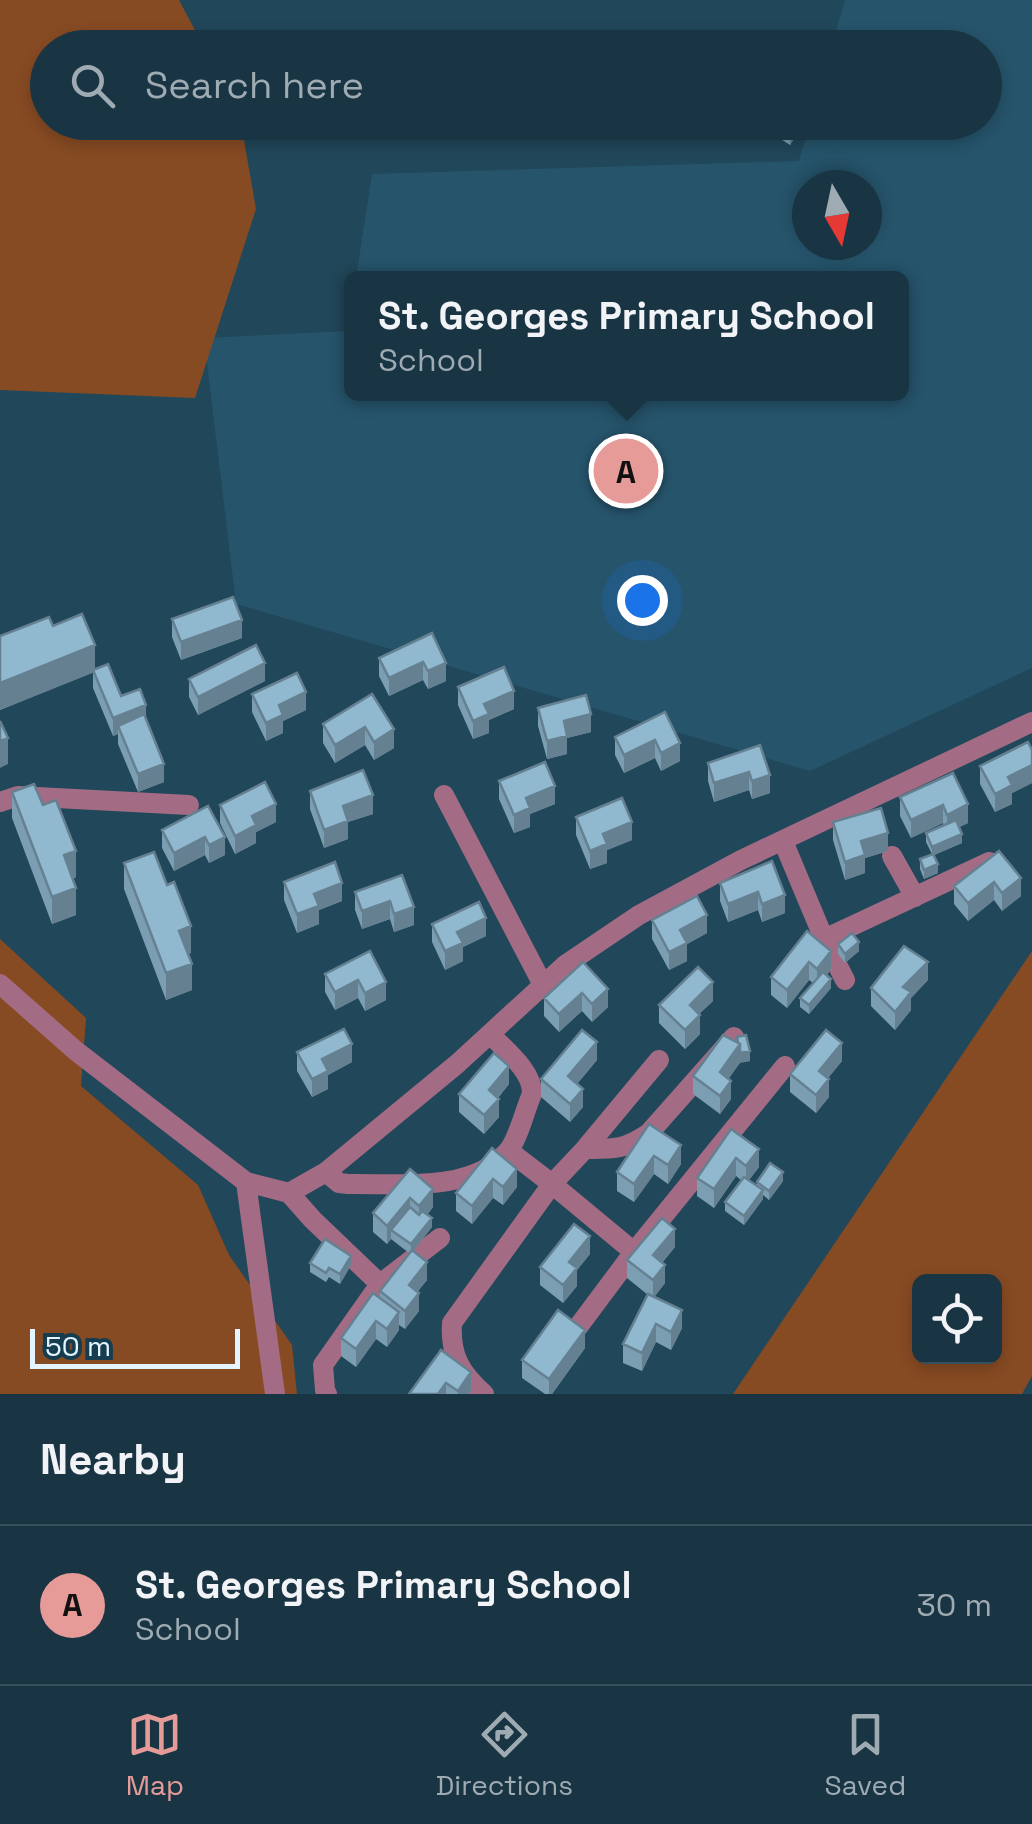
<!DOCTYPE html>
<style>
:root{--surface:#193544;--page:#26404f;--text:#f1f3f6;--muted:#9fabb2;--line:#37505d;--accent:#e69b98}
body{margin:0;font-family:"Space Grotesk",sans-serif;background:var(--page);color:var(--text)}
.controls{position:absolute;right:30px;bottom:30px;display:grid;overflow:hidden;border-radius:15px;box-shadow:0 5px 15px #0003}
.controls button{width:90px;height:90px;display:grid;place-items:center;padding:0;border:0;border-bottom:2px solid var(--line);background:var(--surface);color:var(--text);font:50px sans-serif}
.compass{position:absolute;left:792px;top:170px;width:90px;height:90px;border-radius:50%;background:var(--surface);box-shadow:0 5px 15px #0003;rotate:171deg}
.scale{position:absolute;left:30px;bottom:25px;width:210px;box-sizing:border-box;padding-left:10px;border:5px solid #e5f5ff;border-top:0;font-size:28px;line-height:35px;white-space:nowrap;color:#e5f5ff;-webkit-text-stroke:8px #163d4f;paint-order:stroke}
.you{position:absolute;left:642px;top:600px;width:35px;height:35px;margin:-25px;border:8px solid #fff;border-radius:50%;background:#1a73e8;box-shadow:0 0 0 15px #1a73e833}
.badge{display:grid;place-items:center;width:65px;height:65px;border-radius:50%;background:var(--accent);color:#111;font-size:32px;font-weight:700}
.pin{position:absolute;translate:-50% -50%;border:5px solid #fff;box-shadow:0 2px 10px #0006}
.popup{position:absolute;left:344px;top:271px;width:565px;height:130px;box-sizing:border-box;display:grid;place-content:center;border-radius:15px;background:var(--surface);filter:drop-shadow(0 2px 8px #0005);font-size:32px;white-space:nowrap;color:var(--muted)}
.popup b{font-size:38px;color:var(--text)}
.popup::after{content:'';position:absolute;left:50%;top:100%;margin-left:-20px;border:20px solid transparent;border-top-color:var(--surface)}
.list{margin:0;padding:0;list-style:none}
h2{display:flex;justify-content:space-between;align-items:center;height:130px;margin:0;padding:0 40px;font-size:42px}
h2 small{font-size:32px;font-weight:400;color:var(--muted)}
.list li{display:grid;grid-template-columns:65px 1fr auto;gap:30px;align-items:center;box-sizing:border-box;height:160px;padding:0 40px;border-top:2px solid var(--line)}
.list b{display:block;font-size:38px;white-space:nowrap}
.list p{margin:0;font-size:32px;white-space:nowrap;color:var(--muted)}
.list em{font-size:32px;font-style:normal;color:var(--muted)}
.icon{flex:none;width:55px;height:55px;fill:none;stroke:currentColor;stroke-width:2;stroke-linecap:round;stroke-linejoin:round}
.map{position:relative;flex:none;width:1032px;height:1394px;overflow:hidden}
.search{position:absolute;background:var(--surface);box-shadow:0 5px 15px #0003;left:30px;right:30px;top:30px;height:110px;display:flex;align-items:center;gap:25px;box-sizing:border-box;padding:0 35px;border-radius:55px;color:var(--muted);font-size:38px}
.sheet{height:290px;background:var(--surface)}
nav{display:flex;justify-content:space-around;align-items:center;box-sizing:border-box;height:140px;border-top:2px solid var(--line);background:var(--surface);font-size:28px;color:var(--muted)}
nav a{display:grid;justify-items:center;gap:5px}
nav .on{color:var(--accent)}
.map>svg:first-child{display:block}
</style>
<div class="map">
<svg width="1032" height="1394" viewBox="0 0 1032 1394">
<rect width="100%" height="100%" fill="#21475a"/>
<path fill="#26546b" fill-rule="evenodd" d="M 845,0 L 1032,0 L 1032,668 L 810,771 L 236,604 L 204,338 L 348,331 L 351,315 L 351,394 L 901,394 L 901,278 L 356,278 L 372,174 L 799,161 L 810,123 L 984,122 L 984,48 L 831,47 ZM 807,185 L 867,185 L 867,245 L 807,245 Z"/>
<path fill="#874b23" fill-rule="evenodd" d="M 0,0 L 179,0 L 204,47 L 48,48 L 48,122 L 241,123 L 256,209 L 195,398 L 0,390 Z
M 0,939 L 86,1018 L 81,1086 L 198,1185 L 229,1255 L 292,1345 L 297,1394 L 0,1394 Z
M 1032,951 L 1032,1376 L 1022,1394 L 733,1394 ZM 920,1282 L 994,1282 L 994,1356 L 920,1356 Z"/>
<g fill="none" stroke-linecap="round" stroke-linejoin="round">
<path stroke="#a36c84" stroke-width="20" d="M 444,795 L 543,985
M 0,802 L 18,796 L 189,805
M 783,841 L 824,939
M 892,856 L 915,897
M 845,980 L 824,939 L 989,862
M 0,984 L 76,1051 L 246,1182 L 289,1193 L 326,1172 L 457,1064 L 565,965 L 639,915 L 741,860 L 1032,722
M 585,1149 C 614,1149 624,1150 649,1133 L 734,1037
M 326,1172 L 339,1183 L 348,1184 C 398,1183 471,1193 507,1152 C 518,1141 525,1109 532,1094 C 533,1071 505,1050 490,1034
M 246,1182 L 275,1394
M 289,1193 L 313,1220 L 380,1284 L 323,1365 L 325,1390 L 327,1394
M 634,1252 L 552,1184 L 585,1149 L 659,1060
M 380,1284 L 440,1238
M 578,1327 L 634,1252 L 785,1066
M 484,1394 C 460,1373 450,1355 452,1323 L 552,1184 L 509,1151"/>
</g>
<path fill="#7c9eb2" d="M 799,122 L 799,130 L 790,145 L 773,134 L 773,125 Z
M 172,619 L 242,638 L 181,660 L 172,637 Z
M 53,626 L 146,721 L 164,782 L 138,792 L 118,744 L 118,734 L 113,736 L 93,688 L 93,672 L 0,710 L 0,636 Z
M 379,658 L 446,663 L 446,681 L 428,689 L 423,680 L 389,696 L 379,676 Z
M 189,679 L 265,681 L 198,715 L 189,697 Z
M 458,687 L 514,709 L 489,720 L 489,733 L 473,739 L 458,705 Z
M 252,694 L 306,710 L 283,721 L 283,733 L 266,741 L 252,712 Z
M 372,694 L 394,748 L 374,760 L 365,745 L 335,763 L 323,743 L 323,724 Z
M 538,708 L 591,732 L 567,738 L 567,754 L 547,759 L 538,726 Z
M 665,712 L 680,761 L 661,771 L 655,758 L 624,773 L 615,755 L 615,737 Z
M 760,745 L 770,793 L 752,799 L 749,790 L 714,802 L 708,781 L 708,763 Z
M 1032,750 L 1032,783 L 1012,793 L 1012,804 L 995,812 L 980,784 L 980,766 Z
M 953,773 L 968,823 L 959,827 L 962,843 L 934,855 L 938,873 L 924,879 L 920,869 L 920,859 L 932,854 L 926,842 L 926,833 L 944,826 L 943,823 L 911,838 L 900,816 L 900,797 Z
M 499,781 L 555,804 L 530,814 L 530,827 L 514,833 L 499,799 Z
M 310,791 L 373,814 L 348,822 L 348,839 L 324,848 L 310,809 Z
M 12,792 L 43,805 L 76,877 L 73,879 L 76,915 L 52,924 L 12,818 Z
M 220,805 L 276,822 L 256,832 L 256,843 L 235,854 L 220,823 Z
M 208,806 L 225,855 L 209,863 L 205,855 L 174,871 L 162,848 L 162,830 Z
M 576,817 L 632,840 L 607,850 L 607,863 L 590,869 L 576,835 Z
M 833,822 L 888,851 L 865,858 L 865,873 L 845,880 L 833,840 Z
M 772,861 L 785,913 L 762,922 L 758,910 L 728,922 L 720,901 L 720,883 Z
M 124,863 L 191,953 L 188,954 L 192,990 L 166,1000 L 124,889 Z
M 402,875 L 414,925 L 394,932 L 390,919 L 362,929 L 355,910 L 355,892 Z
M 1021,878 L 1021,896 L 1002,911 L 994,900 L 968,921 L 954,904 L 954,886 Z
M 284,882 L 342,901 L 319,910 L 319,924 L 297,933 L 284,900 Z
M 652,920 L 707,933 L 687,944 L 687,961 L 669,970 L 652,939 Z
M 432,924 L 486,936 L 463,947 L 463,961 L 445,970 L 432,942 Z
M 807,931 L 831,969 L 827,975 L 831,988 L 809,1014 L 800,1007 L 800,998 L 813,983 L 809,980 L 787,1008 L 771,995 L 771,977 Z
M 838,944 L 859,951 L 845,963 L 838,954 Z
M 370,951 L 386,1000 L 365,1011 L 358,998 L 335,1010 L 325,992 L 325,974 Z
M 583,962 L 608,1007 L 592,1022 L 582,1011 L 559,1032 L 544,1016 L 544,998 Z
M 928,980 L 911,998 L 911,1010 L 895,1030 L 871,1006 L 871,988 Z
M 713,1001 L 699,1014 L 700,1034 L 685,1049 L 659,1023 L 659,1005 Z
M 737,1037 L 750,1061 L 740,1062 L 728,1079 L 731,1099 L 720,1114 L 693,1094 L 693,1076 L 737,1042 Z
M 297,1052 L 352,1062 L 328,1075 L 328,1089 L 312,1097 L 297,1071 Z
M 597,1060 L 577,1084 L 583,1107 L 570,1122 L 541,1097 L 541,1079 Z
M 842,1061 L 828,1078 L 829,1097 L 816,1113 L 790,1092 L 790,1074 Z
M 509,1084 L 498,1098 L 499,1117 L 484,1134 L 459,1112 L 459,1094 Z
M 649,1124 L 681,1164 L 668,1184 L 654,1174 L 634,1202 L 617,1191 L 617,1172 Z
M 731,1129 L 759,1167 L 749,1180 L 757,1186 L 757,1182 L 783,1181 L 769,1200 L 763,1195 L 763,1199 L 744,1225 L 725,1211 L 725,1202 L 741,1180 L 736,1176 L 714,1208 L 697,1196 L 697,1178 Z
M 410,1169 L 433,1207 L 427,1215 L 432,1227 L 413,1251 L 427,1280 L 417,1292 L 419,1311 L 405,1329 L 399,1325 L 399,1330 L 387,1347 L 376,1339 L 356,1367 L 341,1356 L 341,1338 L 380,1298 L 380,1291 L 409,1253 L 391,1239 L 387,1244 L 373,1232 L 373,1213 Z
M 517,1169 L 517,1187 L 503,1205 L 493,1198 L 472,1224 L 456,1211 L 456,1193 Z
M 675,1247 L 662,1263 L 665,1283 L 654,1297 L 682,1328 L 671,1350 L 656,1342 L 642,1371 L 623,1363 L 623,1344 L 648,1295 L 627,1278 L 627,1260 Z
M 590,1254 L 577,1270 L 577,1286 L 563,1303 L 540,1285 L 540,1267 Z
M 310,1263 L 351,1265 L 340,1284 L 329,1277 L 326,1282 L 310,1272 Z
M 585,1348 L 552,1394 L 545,1394 L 522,1378 L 522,1360 Z
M 441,1350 L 471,1390 L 469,1394 L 409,1394 Z"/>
<path fill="#658191" d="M 798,122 L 799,130 L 790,145 L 790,136 Z
M 242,620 L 242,638 L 181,660 L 181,642 Z
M 95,645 L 95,672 L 0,710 L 0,683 Z
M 423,662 L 423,680 L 389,696 L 389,678 Z
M 265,663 L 265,681 L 198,715 L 198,697 Z
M 446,663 L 446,681 L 428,689 L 428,671 Z
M 514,691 L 514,709 L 489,720 L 489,733 L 473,739 L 473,721 L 484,704 Z
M 306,692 L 306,710 L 283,721 L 283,733 L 266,741 L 266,723 L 279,705 Z
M 146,705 L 146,723 L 118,726 L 118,734 L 113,736 L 113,718 Z
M 591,714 L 591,732 L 567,738 L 567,754 L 547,759 L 547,741 L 564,721 Z
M 365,727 L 365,745 L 335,763 L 335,745 Z
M 394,729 L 394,748 L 374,760 L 374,742 Z
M 8,738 L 8,764 L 0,768 L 0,741 Z
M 655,740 L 655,758 L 624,773 L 624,755 Z
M 680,743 L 680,761 L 661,771 L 661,753 Z
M 164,764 L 164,782 L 138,792 L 138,774 Z
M 1032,765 L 1032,783 L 1012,793 L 1012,804 L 995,812 L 995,794 L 1008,777 Z
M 749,772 L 749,790 L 714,802 L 714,783 Z
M 770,775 L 770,793 L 752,799 L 752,781 Z
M 555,786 L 555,804 L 530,814 L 530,827 L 514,833 L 514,815 L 526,798 Z
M 373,795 L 373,814 L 348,822 L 348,839 L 324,848 L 324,830 L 343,806 Z
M 276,804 L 276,822 L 256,832 L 256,843 L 235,854 L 235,836 L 252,816 Z
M 968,804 L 968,823 L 947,833 L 947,815 Z
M 943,805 L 943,823 L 911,838 L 911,820 Z
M 632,822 L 632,840 L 607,850 L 607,863 L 590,869 L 590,851 L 603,834 Z
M 888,833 L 888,851 L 865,858 L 865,873 L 845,880 L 845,862 L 861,841 Z
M 962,834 L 962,843 L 932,856 L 932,847 Z
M 205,837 L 205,855 L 174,871 L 174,853 Z
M 225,837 L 225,855 L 209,863 L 209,845 Z
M 76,851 L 76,877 L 64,882 L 64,855 Z
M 938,864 L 938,873 L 924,879 L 924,870 Z
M 1021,878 L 1021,896 L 1002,911 L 1002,893 Z
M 994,882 L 994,900 L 968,921 L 968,903 Z
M 342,883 L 342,901 L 319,910 L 319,924 L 297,933 L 297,914 L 314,894 Z
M 76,888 L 76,915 L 52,924 L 52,897 Z
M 758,892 L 758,910 L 728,922 L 728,904 Z
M 785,895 L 785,913 L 762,922 L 762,904 Z
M 390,901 L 390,919 L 362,929 L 362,911 Z
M 414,907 L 414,925 L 394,932 L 394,914 Z
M 707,915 L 707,933 L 687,944 L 687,961 L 669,970 L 669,952 L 680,930 Z
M 486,918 L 486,936 L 463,947 L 463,961 L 445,970 L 445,951 L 457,932 Z
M 191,926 L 191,953 L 179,957 L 179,931 Z
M 859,942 L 859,951 L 845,963 L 845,954 Z
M 831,951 L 831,969 L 817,987 L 817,969 Z
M 809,962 L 809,980 L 787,1008 L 787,990 Z
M 928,962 L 928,980 L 911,998 L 911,1010 L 895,1030 L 895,1012 L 903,987 Z
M 192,964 L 192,990 L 166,1000 L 166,973 Z
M 831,979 L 831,988 L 809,1014 L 809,1005 Z
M 358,980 L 358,998 L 335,1010 L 335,992 Z
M 386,982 L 386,1000 L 365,1011 L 365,993 Z
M 713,982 L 713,1001 L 690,1023 L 690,1005 Z
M 608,989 L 608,1007 L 592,1022 L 592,1004 Z
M 582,993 L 582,1011 L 559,1032 L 559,1014 Z
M 700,1015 L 700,1034 L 685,1049 L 685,1030 Z
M 597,1042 L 597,1060 L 568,1095 L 568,1076 Z
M 842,1043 L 842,1061 L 819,1089 L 819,1071 Z
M 352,1044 L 352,1062 L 328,1075 L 328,1089 L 312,1097 L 312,1079 L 322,1059 Z
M 740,1044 L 740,1063 L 720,1091 L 720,1072 Z
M 750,1051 L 750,1061 L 740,1063 L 740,1053 Z
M 509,1066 L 509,1084 L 489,1108 L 489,1090 Z
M 829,1079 L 829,1097 L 816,1113 L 816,1095 Z
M 731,1081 L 731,1099 L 720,1114 L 720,1096 Z
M 583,1089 L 583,1107 L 570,1122 L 570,1104 Z
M 499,1099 L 499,1117 L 484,1134 L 484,1115 Z
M 681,1145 L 681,1164 L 668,1184 L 668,1165 Z
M 759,1149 L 759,1167 L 746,1184 L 746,1166 Z
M 654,1156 L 654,1174 L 634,1202 L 634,1184 Z
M 736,1158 L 736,1176 L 714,1208 L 714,1189 Z
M 517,1169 L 517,1187 L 503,1205 L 503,1187 Z
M 783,1172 L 783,1181 L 769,1200 L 769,1191 Z
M 493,1179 L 493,1198 L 472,1224 L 472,1206 Z
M 433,1189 L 433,1207 L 419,1224 L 419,1206 Z
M 763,1190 L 763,1199 L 744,1225 L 744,1216 Z
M 410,1198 L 410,1216 L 391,1230 L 391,1239 L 387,1244 L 387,1226 Z
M 432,1218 L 432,1227 L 411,1254 L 411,1244 Z
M 675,1229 L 675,1247 L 653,1273 L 653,1255 Z
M 590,1236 L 590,1254 L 577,1270 L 577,1286 L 563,1303 L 563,1285 L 569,1262 Z
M 351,1256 L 351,1265 L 340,1284 L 340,1274 Z
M 427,1262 L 427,1280 L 409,1303 L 409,1285 Z
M 665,1265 L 665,1283 L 653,1299 L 653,1280 Z
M 419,1293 L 419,1311 L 405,1329 L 405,1311 Z
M 682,1310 L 682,1328 L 671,1350 L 671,1332 Z
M 399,1312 L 399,1330 L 387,1347 L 387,1329 Z
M 376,1321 L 376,1339 L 356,1367 L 356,1349 Z
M 656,1324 L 656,1342 L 642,1371 L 642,1353 Z
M 585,1330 L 585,1348 L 552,1394 L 549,1394 L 549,1379 Z
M 471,1372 L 471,1390 L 469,1394 L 458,1394 L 458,1391 Z
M 446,1383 L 446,1394 L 438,1394 Z"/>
<path fill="#90b8cf" stroke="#658191" stroke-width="2.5" d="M 774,122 L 798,122 L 790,136 L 773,125 Z
M 233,597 L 242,620 L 181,642 L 172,619 Z
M 82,614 L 95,645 L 0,683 L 0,636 L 49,617 L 53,626 Z
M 432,633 L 446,663 L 428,671 L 423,662 L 389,678 L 379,658 Z
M 256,645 L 265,663 L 198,697 L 189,679 Z
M 108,664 L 121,696 L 140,689 L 146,705 L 113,718 L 93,670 Z
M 504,667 L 514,691 L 484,704 L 489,714 L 473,721 L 458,687 Z
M 297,673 L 306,692 L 279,705 L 283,715 L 266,723 L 252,694 Z
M 372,694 L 394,729 L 374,742 L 365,727 L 335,745 L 323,724 Z
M 586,695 L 591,714 L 564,721 L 567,736 L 547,741 L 538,708 Z
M 665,712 L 680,743 L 661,753 L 655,740 L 624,755 L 615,737 Z
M 144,714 L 164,764 L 138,774 L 118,726 Z
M 0,721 L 8,738 L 0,741 Z
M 1028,742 L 1032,750 L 1032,765 L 1008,777 L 1012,785 L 995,794 L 980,766 Z
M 760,745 L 770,775 L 752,781 L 749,772 L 714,783 L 708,763 Z
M 545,762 L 555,786 L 526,798 L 530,808 L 514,815 L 499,781 Z
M 363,770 L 373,795 L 343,806 L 348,821 L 324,830 L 310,791 Z
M 953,773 L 968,804 L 947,815 L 943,805 L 911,820 L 900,797 Z
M 265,782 L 276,804 L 252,816 L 256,825 L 235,836 L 220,805 Z
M 34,784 L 43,805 L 56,800 L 76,851 L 64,855 L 76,888 L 52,897 L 12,792 Z
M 622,798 L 632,822 L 603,834 L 607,844 L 590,851 L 576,817 Z
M 208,806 L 225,837 L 209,845 L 205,837 L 174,853 L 162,830 Z
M 881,808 L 888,833 L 861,841 L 865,855 L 845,862 L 833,822 Z
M 956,820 L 962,834 L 932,847 L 926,833 Z
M 999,851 L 1021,878 L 1002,893 L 994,882 L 968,903 L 954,886 Z
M 154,852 L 167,885 L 174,882 L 191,926 L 179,931 L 192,964 L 166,973 L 124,863 Z
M 933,854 L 938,864 L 924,870 L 920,859 Z
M 772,861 L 785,895 L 762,904 L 758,892 L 728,904 L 720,883 Z
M 335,862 L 342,883 L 314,894 L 319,906 L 297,914 L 284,882 Z
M 402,875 L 414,907 L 394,914 L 390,901 L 362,911 L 355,892 Z
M 697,896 L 707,915 L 680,930 L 687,943 L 669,952 L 652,920 Z
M 479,902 L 486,918 L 457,932 L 463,943 L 445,951 L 432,924 Z
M 807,931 L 831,951 L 817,969 L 809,962 L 787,990 L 771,977 Z
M 852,933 L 859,942 L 845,954 L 838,944 Z
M 904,946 L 928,962 L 903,987 L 911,992 L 895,1012 L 871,988 Z
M 370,951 L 386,982 L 365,993 L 358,980 L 335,992 L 325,974 Z
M 583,962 L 608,989 L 592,1004 L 582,993 L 559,1014 L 544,998 Z
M 698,967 L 713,982 L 690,1005 L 700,1015 L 685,1030 L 659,1005 Z
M 823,972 L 831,979 L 809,1005 L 800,998 Z
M 344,1029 L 352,1044 L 322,1059 L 328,1071 L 312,1079 L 297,1052 Z
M 582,1030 L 597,1042 L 568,1076 L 583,1089 L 570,1104 L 541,1079 Z
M 826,1030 L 842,1043 L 819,1071 L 829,1079 L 816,1095 L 790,1074 Z
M 723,1035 L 740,1044 L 720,1072 L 731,1081 L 720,1096 L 693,1076 Z
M 746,1035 L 750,1051 L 740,1053 L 740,1044 L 738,1043 L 737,1037 Z
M 494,1053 L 509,1066 L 489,1090 L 499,1099 L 484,1115 L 459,1094 Z
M 649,1124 L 681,1145 L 668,1165 L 654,1156 L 634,1184 L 617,1172 Z
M 731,1129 L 759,1149 L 746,1166 L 736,1158 L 714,1189 L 697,1178 Z
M 492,1148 L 517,1169 L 503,1187 L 493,1179 L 472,1206 L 456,1193 Z
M 770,1163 L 783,1172 L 769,1191 L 757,1182 Z
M 410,1169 L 433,1189 L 419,1206 L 410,1198 L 387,1226 L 373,1213 Z
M 744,1177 L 763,1190 L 744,1216 L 725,1202 Z
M 410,1207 L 419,1215 L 422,1211 L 432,1218 L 411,1244 L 391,1230 Z
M 662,1218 L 675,1229 L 653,1255 L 665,1265 L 653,1280 L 627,1260 Z
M 574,1224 L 590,1236 L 569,1262 L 577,1268 L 563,1285 L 540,1267 Z
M 325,1239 L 351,1256 L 340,1274 L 329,1268 L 326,1273 L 310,1263 Z
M 412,1250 L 427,1262 L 409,1285 L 419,1293 L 405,1311 L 380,1291 Z
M 373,1293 L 399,1312 L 387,1329 L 376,1321 L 356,1349 L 341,1338 Z
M 648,1294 L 682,1310 L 671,1332 L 656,1324 L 642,1353 L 623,1344 Z
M 558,1310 L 585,1330 L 549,1379 L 522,1360 Z
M 441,1350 L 471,1372 L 458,1391 L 446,1383 L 438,1394 L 409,1394 Z"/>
</svg>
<div class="controls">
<button><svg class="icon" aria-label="locate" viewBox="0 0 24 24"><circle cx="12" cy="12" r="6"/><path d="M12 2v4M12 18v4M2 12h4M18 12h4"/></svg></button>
</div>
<svg class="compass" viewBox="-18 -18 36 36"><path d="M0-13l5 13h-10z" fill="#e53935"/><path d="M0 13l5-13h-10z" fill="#9fabb2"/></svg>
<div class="scale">50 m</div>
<div class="you"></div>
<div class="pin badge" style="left:626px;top:471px">A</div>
<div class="popup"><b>St. Georges Primary School</b>School</div>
<div class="search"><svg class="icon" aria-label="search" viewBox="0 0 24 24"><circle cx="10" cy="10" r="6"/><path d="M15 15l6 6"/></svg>Search here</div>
</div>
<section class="sheet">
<h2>Nearby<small></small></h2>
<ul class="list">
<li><span class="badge">A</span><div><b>St. Georges Primary School</b><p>School</p></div><em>30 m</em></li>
</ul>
</section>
<nav>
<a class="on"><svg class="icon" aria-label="map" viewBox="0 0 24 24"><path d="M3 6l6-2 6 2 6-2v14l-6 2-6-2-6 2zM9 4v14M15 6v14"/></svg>Map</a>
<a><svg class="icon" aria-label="directions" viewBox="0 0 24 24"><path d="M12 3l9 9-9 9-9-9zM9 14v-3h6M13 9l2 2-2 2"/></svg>Directions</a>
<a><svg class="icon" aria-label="saved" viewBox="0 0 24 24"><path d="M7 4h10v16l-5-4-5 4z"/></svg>Saved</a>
</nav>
